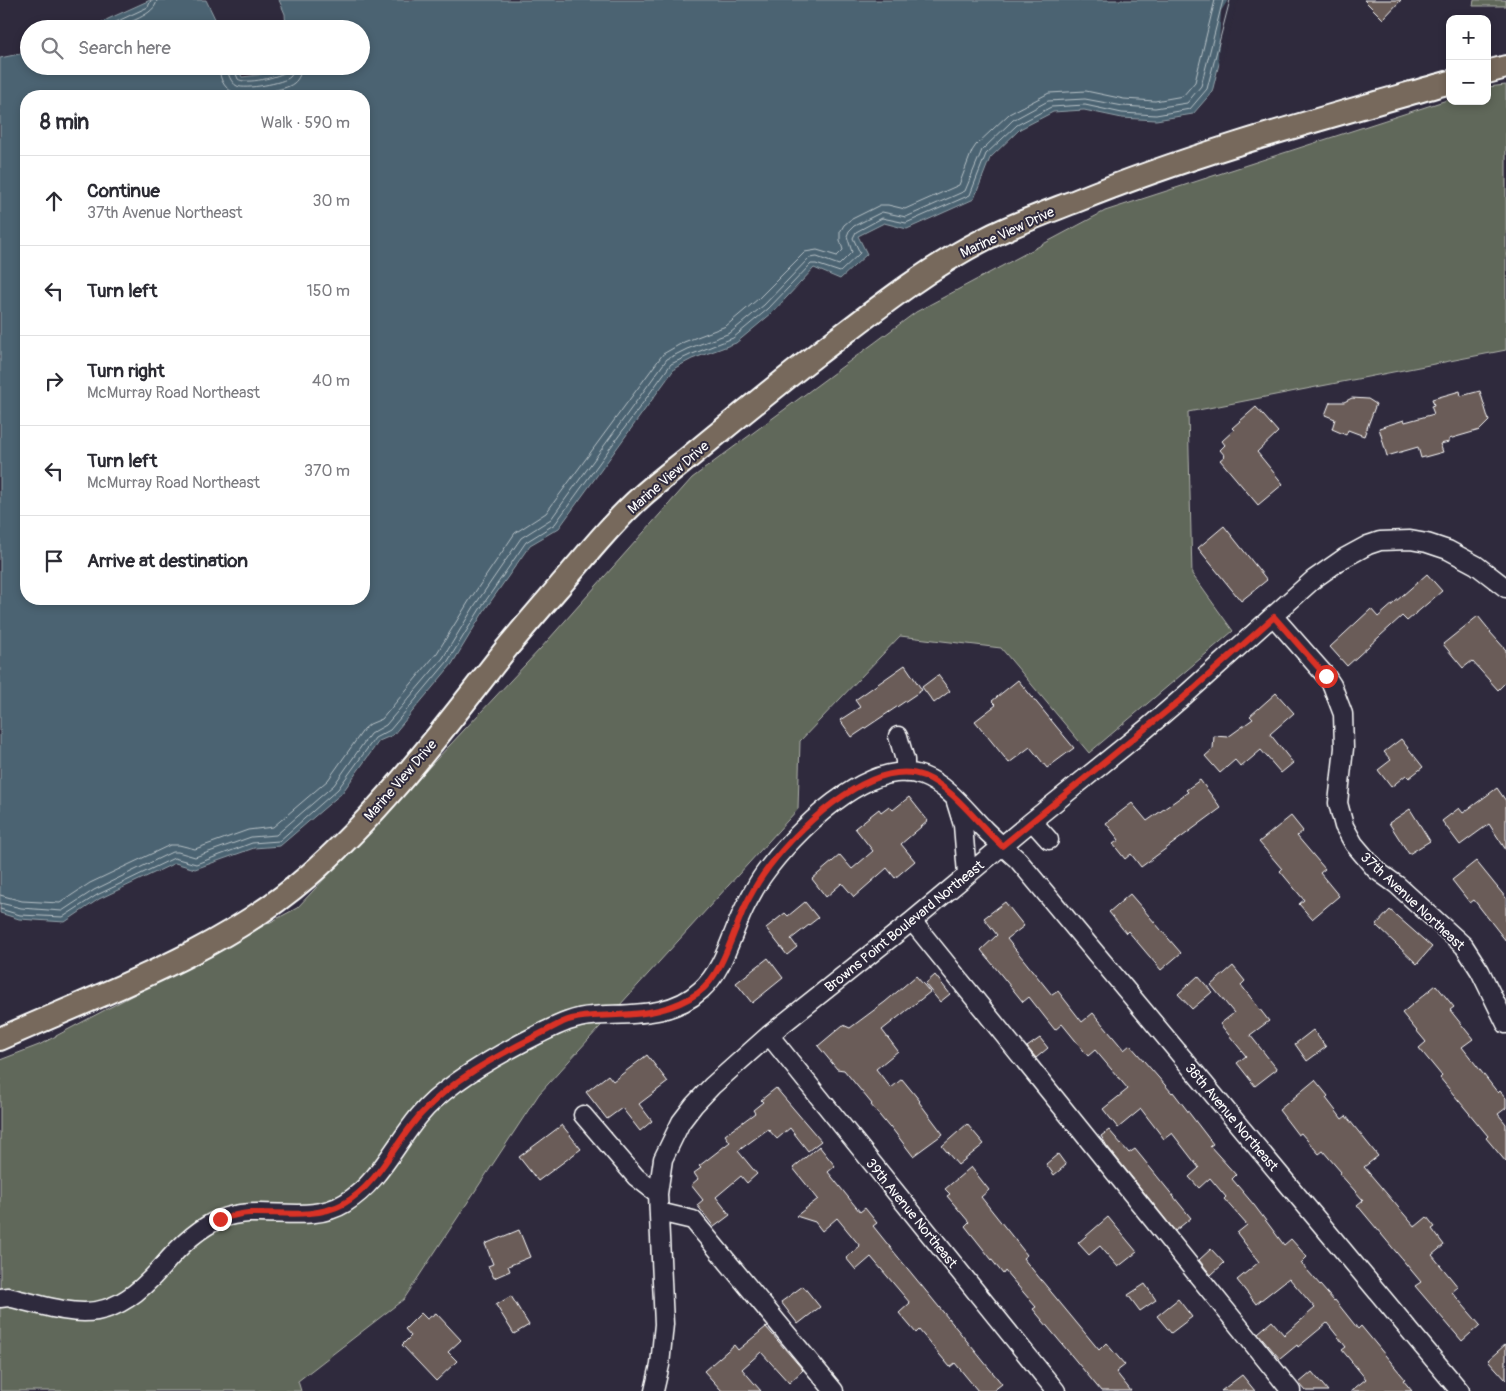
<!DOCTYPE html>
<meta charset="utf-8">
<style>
:root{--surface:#fff;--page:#f2f2f3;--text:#2b2b33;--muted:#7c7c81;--line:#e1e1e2}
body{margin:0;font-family:Pangolin,sans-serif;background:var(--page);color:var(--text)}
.controls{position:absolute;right:15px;top:15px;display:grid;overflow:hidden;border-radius:10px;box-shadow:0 2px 8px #0003}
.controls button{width:45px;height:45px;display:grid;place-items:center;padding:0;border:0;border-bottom:1px solid var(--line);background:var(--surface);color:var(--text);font:25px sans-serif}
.stop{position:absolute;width:15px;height:15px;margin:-11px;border:4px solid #d93025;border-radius:50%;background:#fff}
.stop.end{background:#d93025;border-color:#fff;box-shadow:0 1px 5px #0008}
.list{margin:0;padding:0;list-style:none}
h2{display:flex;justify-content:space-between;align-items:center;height:65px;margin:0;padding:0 20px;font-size:21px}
h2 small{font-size:16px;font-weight:400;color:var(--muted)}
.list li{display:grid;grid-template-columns:32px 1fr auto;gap:15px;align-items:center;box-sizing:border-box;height:90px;padding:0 20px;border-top:1px solid var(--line)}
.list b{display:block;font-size:19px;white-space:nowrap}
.list p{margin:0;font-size:16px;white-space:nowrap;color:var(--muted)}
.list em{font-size:16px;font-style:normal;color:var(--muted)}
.icon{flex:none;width:28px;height:28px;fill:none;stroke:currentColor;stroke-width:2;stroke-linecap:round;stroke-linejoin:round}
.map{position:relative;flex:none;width:1506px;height:1391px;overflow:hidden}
.search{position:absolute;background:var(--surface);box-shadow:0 2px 8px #0003;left:20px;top:20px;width:350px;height:55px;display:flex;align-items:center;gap:12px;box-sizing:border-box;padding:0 18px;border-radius:28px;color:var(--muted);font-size:19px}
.panel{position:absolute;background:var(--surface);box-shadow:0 2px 8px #0003;left:20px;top:90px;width:350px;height:515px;border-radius:20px}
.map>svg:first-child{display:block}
</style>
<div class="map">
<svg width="1506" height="1391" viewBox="0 0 1506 1391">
<rect width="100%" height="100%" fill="#2f2a3d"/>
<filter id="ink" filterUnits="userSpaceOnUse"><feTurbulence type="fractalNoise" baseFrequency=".02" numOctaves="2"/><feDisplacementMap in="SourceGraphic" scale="10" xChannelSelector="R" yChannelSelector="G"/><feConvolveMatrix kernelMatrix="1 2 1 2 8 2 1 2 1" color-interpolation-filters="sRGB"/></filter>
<g filter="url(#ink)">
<path fill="#60675a" stroke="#b0b3ac" d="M 1474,0 L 1506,0 L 1506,6 L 1473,6 Z
M 1506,85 L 1506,350 L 1188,412 L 1192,574 L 1233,631 L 1089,753 L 1001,648 L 900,636 L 800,741 L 798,809 L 539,1094 L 404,1299 L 298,1381 L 301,1391 L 0,1391 L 0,1060 L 39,1045 L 297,908 L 541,648 L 692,478 L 916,312 L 1105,211 L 1450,99 L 1450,101 L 1487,101 L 1487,87 Z"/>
<path fill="#4b6472" stroke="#93a2aa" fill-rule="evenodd" d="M 150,0 L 206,0 L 220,29 L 91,29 L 108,19 Z
M 279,0 L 1236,0 L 1234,3 L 1212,92 L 1193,114 L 1156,120 L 1122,118 L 1084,110 L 1053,112 L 1020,129 L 990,158 L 974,199 L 907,229 L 884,223 L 858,236 L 867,254 L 840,279 L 814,268 L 772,313 L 736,343 L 692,359 L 675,368 L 559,528 L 530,545 L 484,611 L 452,664 L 393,735 L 379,741 L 342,793 L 280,846 L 254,848 L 195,869 L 175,863 L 99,899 L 65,922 L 19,919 L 0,913 L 0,58 L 29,52 L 29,66 L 237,66 L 242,77 L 258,75 L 288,66 L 361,66 L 361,29 L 286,29 L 285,14 ZM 26,96 L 364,96 L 364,599 L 26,599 Z"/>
<path fill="#2f2a3d" d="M 1228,0 L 1239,0 L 1236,4 L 1220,67 L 1218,57 L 1221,11 Z"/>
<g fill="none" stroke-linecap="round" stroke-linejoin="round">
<path stroke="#b7c1c7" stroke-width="1" d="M 101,29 L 148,7 L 151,0
M 113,29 C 126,23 156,15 157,0
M 219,66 C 220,100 248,97 272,91 C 279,89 288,88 294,83 C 299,79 301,73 302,66
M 227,66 C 227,73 231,83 237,86 C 245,90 284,83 290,77 C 293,74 294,70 294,66
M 233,66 L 238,79 C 245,85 280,77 287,71 L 288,66
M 0,895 L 22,901 L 60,903 L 90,883 L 170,845 L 179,845 L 195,849 L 248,830 L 273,827 L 328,780 L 364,729 L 370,724 L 382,719 L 437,653 L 469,601 L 515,533 L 546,513 L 663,354 L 684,342 L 726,326 L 758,299 L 805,252 L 817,250 L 837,256 L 843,250 L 840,240 L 840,232 L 844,225 L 850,220 L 880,205 L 888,205 L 905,209 L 959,185 L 972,151 L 976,145 L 1009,114 L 1049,93 L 1086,91 L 1124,99 L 1155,101 L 1183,96 L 1195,82 L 1215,0
M 0,903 L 21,908 L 62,911 L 94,890 L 172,852 L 178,852 L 195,857 L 251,837 L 276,835 L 334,785 L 370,734 L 386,725 L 443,658 L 475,605 L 521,538 L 551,519 L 667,359 L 687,349 L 730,333 L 764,305 L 809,258 L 817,257 L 839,265 L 852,252 L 847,236 L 849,231 L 854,226 L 882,212 L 906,217 L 965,191 L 982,150 L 1013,120 L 1048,101 L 1085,99 L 1123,106 L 1155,108 L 1187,103 L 1201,86 L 1223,0
M 0,909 L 20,915 L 63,917 L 97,895 L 174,858 L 196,864 L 252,843 L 279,841 L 338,789 L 375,738 L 390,730 L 448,661 L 480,609 L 526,542 L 555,524 L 671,364 L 690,355 L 733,338 L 768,309 L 811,264 L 816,264 L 840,272 L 860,253 L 853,238 L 856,232 L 882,218 L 906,223 L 970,195 L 986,154 L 1017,125 L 1051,107 L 1085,105 L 1122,113 L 1156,115 L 1190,109 L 1207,89 L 1230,0"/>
</g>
<path fill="#6b5b58" stroke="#fff" d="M 1364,0 L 1401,0 L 1383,19 Z
M 1460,391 L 1461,396 L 1480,391 L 1489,421 L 1480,430 L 1449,439 L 1449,442 L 1440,444 L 1443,452 L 1421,458 L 1418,447 L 1387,456 L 1379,428 L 1404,420 L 1405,422 L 1434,414 L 1431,406 L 1434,405 L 1432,399 Z
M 1352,398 L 1368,399 L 1376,404 L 1364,436 L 1348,430 L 1346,435 L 1332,429 L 1335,419 L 1325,415 L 1330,402 L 1344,402 Z
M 1256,407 L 1278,432 L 1257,452 L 1283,484 L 1258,505 L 1220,460 L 1225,456 L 1220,450 L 1225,445 L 1222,441 L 1234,430 L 1232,428 Z
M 1224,526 L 1267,580 L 1241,601 L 1198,548 Z
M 1427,574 L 1442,591 L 1407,621 L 1402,616 L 1347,666 L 1330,647 L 1371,609 L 1378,617 Z
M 1478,616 L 1491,632 L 1490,632 L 1506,650 L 1506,682 L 1498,690 L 1472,661 L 1463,668 L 1443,644 Z
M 905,665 L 922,690 L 852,737 L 840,720 L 860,707 L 855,700 Z
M 938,675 L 950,691 L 934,703 L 922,687 Z
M 1018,680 L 1074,748 L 1047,768 L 1030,747 L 1009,763 L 975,721 L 996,705 L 992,701 Z
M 1276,693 L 1294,713 L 1270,734 L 1293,763 L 1281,773 L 1261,750 L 1241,767 L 1235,760 L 1220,773 L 1205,756 L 1213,749 L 1214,736 L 1228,737 L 1253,719 L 1250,716 Z
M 1401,739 L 1423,767 L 1409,778 L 1406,775 L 1391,787 L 1378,770 L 1391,760 L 1384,752 Z
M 1200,780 L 1221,808 L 1141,867 L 1131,854 L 1125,859 L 1113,844 L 1119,840 L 1106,823 L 1132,803 L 1147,821 L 1188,792 L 1186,790 Z
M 1497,788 L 1506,801 L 1506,850 L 1489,824 L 1460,845 L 1442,821 L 1459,808 L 1463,813 Z
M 909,797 L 928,821 L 901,844 L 915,861 L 895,878 L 887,868 L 854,897 L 842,883 L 826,897 L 812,879 L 840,855 L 852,869 L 873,851 L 855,828 L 879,809 L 881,812 L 889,806 L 893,810 Z
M 1410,809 L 1430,841 L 1409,854 L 1389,823 Z
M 1291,816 L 1303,831 L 1297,836 L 1325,869 L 1320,873 L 1339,896 L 1312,919 L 1299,904 L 1304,900 L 1280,871 L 1282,869 L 1259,842 Z
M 1476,861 L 1506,898 L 1506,941 L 1474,900 L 1470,903 L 1452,880 Z
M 1130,894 L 1181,953 L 1161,970 L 1128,931 L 1126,933 L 1109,912 Z
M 805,902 L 818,918 L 791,939 L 797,947 L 787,955 L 766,928 L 785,913 L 788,916 Z
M 1005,902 L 1024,926 L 1007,939 L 1052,995 L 1058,991 L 1082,1022 L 1093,1013 L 1124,1050 L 1130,1045 L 1172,1093 L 1173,1092 L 1213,1144 L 1210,1146 L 1236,1175 L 1232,1179 L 1254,1205 L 1284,1245 L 1291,1239 L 1307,1257 L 1301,1263 L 1334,1301 L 1335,1300 L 1358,1329 L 1361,1326 L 1405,1379 L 1403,1380 L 1412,1391 L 1351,1391 L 1366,1379 L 1342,1350 L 1346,1347 L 1327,1323 L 1298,1347 L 1297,1345 L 1280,1359 L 1268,1345 L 1258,1333 L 1272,1321 L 1284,1335 L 1315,1308 L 1289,1278 L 1256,1304 L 1237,1280 L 1259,1262 L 1237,1233 L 1247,1225 L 1224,1199 L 1226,1197 L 1210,1178 L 1199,1188 L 1189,1177 L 1199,1168 L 1172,1133 L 1164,1139 L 1141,1109 L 1118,1128 L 1103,1109 L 1128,1089 L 1095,1050 L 1088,1056 L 1062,1024 L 1055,1030 L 1029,997 L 1023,1002 L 981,950 L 997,935 L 984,918 Z
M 1390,910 L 1432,947 L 1417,964 L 1376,925 Z
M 768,958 L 783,978 L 752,1003 L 736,983 Z
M 1233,966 L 1245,981 L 1241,985 L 1269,1021 L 1250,1035 L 1277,1069 L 1255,1086 L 1237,1063 L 1246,1056 L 1220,1024 L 1234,1013 L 1211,985 Z
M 935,975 L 950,994 L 940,1002 L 925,984 Z
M 916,976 L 930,992 L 882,1030 L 898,1051 L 876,1069 L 891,1088 L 902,1079 L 920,1101 L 919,1102 L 943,1134 L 913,1156 L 890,1126 L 889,1127 L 871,1105 L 872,1104 L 844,1070 L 837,1069 L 818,1046 L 843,1025 L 850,1028 L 885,1002 Z
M 1198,976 L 1212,992 L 1192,1009 L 1178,994 Z
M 1436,985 L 1454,1007 L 1450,1010 L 1473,1039 L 1462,1047 L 1498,1093 L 1500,1091 L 1506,1098 L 1506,1108 L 1498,1114 L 1506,1124 L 1506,1162 L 1486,1138 L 1488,1136 L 1440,1078 L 1442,1076 L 1419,1048 L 1426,1042 L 1402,1013 Z
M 1313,1030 L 1326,1047 L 1307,1061 L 1295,1044 Z
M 1040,1038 L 1048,1048 L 1036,1058 L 1027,1047 Z
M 647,1055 L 668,1082 L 639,1104 L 652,1121 L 640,1131 L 622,1108 L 607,1119 L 586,1092 L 608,1075 L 613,1081 Z
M 1315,1080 L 1328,1096 L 1326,1098 L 1342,1119 L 1346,1116 L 1378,1156 L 1364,1167 L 1415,1227 L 1427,1217 L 1435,1227 L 1432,1229 L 1444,1245 L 1432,1255 L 1458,1287 L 1452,1292 L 1480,1325 L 1462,1341 L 1415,1286 L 1421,1282 L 1357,1205 L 1363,1200 L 1339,1173 L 1341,1172 L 1323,1151 L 1319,1154 L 1301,1133 L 1298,1135 L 1279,1110 Z
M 776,1088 L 821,1141 L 808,1151 L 790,1128 L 777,1139 L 768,1129 L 738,1151 L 757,1174 L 747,1183 L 741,1176 L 716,1197 L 730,1215 L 714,1227 L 697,1205 L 703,1200 L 691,1185 L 698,1179 L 694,1173 L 701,1168 L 699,1166 L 730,1142 L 725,1135 L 755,1113 L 753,1110 L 763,1102 L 761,1100 Z
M 967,1124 L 984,1144 L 958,1165 L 942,1146 Z
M 562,1125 L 581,1149 L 538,1181 L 519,1157 Z
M 1109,1130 L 1129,1153 L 1135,1149 L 1191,1218 L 1175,1231 L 1107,1146 L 1101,1136 Z
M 819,1146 L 835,1166 L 828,1172 L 860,1212 L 865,1208 L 877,1223 L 873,1226 L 885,1241 L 1002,1384 L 993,1391 L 978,1391 L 955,1363 L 950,1367 L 919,1330 L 916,1333 L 899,1313 L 910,1303 L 871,1257 L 856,1270 L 846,1258 L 860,1246 L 837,1218 L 822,1231 L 815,1222 L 796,1216 L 818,1199 L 793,1168 Z
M 1058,1154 L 1066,1165 L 1054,1175 L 1046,1164 Z
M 971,1167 L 989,1190 L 981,1197 L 1027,1255 L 1023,1258 L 1099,1350 L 1106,1343 L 1125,1365 L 1116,1372 L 1131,1391 L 1101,1391 L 1033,1309 L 1036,1307 L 1005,1271 L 1003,1274 L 965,1226 L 969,1222 L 947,1196 L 950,1194 L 945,1189 Z
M 1108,1217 L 1137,1252 L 1118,1267 L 1100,1246 L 1089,1255 L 1078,1243 Z
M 519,1230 L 530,1257 L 508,1266 L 510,1271 L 494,1278 L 488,1266 L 493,1264 L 485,1244 Z
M 1211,1249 L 1224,1263 L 1211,1275 L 1199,1260 Z
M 1145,1284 L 1156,1300 L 1140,1311 L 1128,1295 Z
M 803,1286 L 820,1307 L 798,1324 L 781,1302 Z
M 511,1296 L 529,1325 L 514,1334 L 496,1305 Z
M 1178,1299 L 1192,1317 L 1171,1333 L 1157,1316 Z
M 421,1313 L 427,1319 L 436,1313 L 461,1340 L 448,1352 L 457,1361 L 436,1381 L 402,1345 L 411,1336 L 405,1329 Z
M 766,1327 L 803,1370 L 789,1383 L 761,1352 L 742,1369 L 761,1391 L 722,1391 L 704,1371 L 734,1345 L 738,1350 Z
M 1506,1344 L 1506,1380 L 1488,1360 Z
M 1312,1372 L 1328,1391 L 1306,1391 L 1299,1383 Z
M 1242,1375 L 1255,1391 L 1221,1391 Z"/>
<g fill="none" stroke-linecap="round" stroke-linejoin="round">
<g stroke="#fff" stroke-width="21">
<path id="minor" d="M 1274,617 L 1326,676 L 1332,685 L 1343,714 L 1344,748 L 1338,803 L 1344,826 L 1354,844 L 1376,870 L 1397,885 L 1464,946 L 1480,971 L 1506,1024
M 898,736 L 905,760 L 905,773
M 956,802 L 963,825 L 967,874
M 1032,821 L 1049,840
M 912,921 L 1291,1391
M 769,1035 L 1056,1391
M 583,1115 L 636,1177 L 658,1194
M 659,1212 L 693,1220 L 834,1391
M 0,1298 L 8,1297 C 80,1315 108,1328 162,1267 C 177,1249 198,1228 220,1219 C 260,1203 308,1226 345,1203 C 378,1183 395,1145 419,1116 C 445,1084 501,1053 539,1034 C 556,1026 573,1017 592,1016 C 629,1013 671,1018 701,990 C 726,968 732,929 748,901 C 753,892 758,882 764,874 C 792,835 869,755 923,776 C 949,786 966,811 985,830 C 995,840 1007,850 1018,860 L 1460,1391
M 654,1391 L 660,1365 L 664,1324 L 658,1194 L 663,1159 L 681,1122 L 694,1105 L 712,1086 L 769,1035 L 912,921 L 1032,821 L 1146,729 L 1183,697 L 1314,579 L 1344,558 L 1368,545 L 1380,541 L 1410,540 L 1427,543 L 1448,550 L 1476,565 L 1506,588"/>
</g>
<g stroke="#fff" stroke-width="26">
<path id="major" d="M 1487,72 L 1506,67
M 0,1039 C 103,993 221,952 307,877 C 383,811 444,728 506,649 C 525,626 545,603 564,581 C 589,552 614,521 643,495 C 660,480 680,465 698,450 C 737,418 776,386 816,355 C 870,314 924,270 985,239 C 1014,224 1045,213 1076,201 C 1197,152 1324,118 1450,82"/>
</g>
<use href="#minor" stroke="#2f2a3d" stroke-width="18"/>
<use href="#major" stroke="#77695c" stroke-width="22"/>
</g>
</g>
<g fill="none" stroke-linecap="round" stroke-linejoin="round" filter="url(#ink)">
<path stroke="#d93025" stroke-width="6" d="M 220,1219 C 230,1217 240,1213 250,1213 C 280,1212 315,1219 343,1204 C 379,1184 395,1142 421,1114 C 451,1081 493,1058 532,1038 C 542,1033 553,1027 563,1022 C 580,1015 599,1016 617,1015 C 647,1014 673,1010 698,993 C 722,976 733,932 745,906 C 750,896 756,885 763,875 C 790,835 870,755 924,776 C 953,788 978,824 1002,846 L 1184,697 L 1274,617 L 1326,676"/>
</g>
<g text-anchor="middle" stroke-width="4" stroke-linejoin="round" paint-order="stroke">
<g font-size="14" fill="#fff" stroke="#2f2a3d">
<text transform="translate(1007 232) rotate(-25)" y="5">Marine View Drive</text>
<text transform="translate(668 477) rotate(-41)" y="5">Marine View Drive</text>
<text transform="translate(400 780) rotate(-49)" y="5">Marine View Drive</text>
<text transform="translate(1413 901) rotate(43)" y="5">37th Avenue Northeast</text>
<text transform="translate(904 926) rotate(-39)" y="5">Browns Point Boulevard Northeast</text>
<text transform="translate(1232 1117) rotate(50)" y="5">38th Avenue Northeast</text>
<text transform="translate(912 1213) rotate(51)" y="5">39th Avenue Northeast</text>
</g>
</g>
</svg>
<div class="controls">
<button>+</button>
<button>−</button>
</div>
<div class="stop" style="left:1326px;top:676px"></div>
<div class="stop end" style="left:220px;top:1219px"></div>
<div class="search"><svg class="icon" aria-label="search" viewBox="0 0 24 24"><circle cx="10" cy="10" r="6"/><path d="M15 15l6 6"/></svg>Search here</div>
<section class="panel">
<h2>8 min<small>Walk · 590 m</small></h2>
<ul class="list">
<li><svg class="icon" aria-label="ahead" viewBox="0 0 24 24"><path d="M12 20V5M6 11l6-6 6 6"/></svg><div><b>Continue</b><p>37th Avenue Northeast</p></div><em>30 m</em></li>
<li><svg class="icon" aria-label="left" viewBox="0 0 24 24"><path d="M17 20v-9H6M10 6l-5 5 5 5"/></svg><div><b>Turn left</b></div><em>150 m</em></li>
<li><svg class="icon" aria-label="right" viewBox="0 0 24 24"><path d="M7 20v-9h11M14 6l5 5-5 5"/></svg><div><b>Turn right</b><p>McMurray Road Northeast</p></div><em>40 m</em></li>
<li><svg class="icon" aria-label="left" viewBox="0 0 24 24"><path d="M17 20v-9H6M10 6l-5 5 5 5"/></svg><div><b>Turn left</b><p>McMurray Road Northeast</p></div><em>370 m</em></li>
<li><svg class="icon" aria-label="arrive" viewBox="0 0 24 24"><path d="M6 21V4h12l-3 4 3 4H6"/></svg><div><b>Arrive at destination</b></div></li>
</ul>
</section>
</div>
